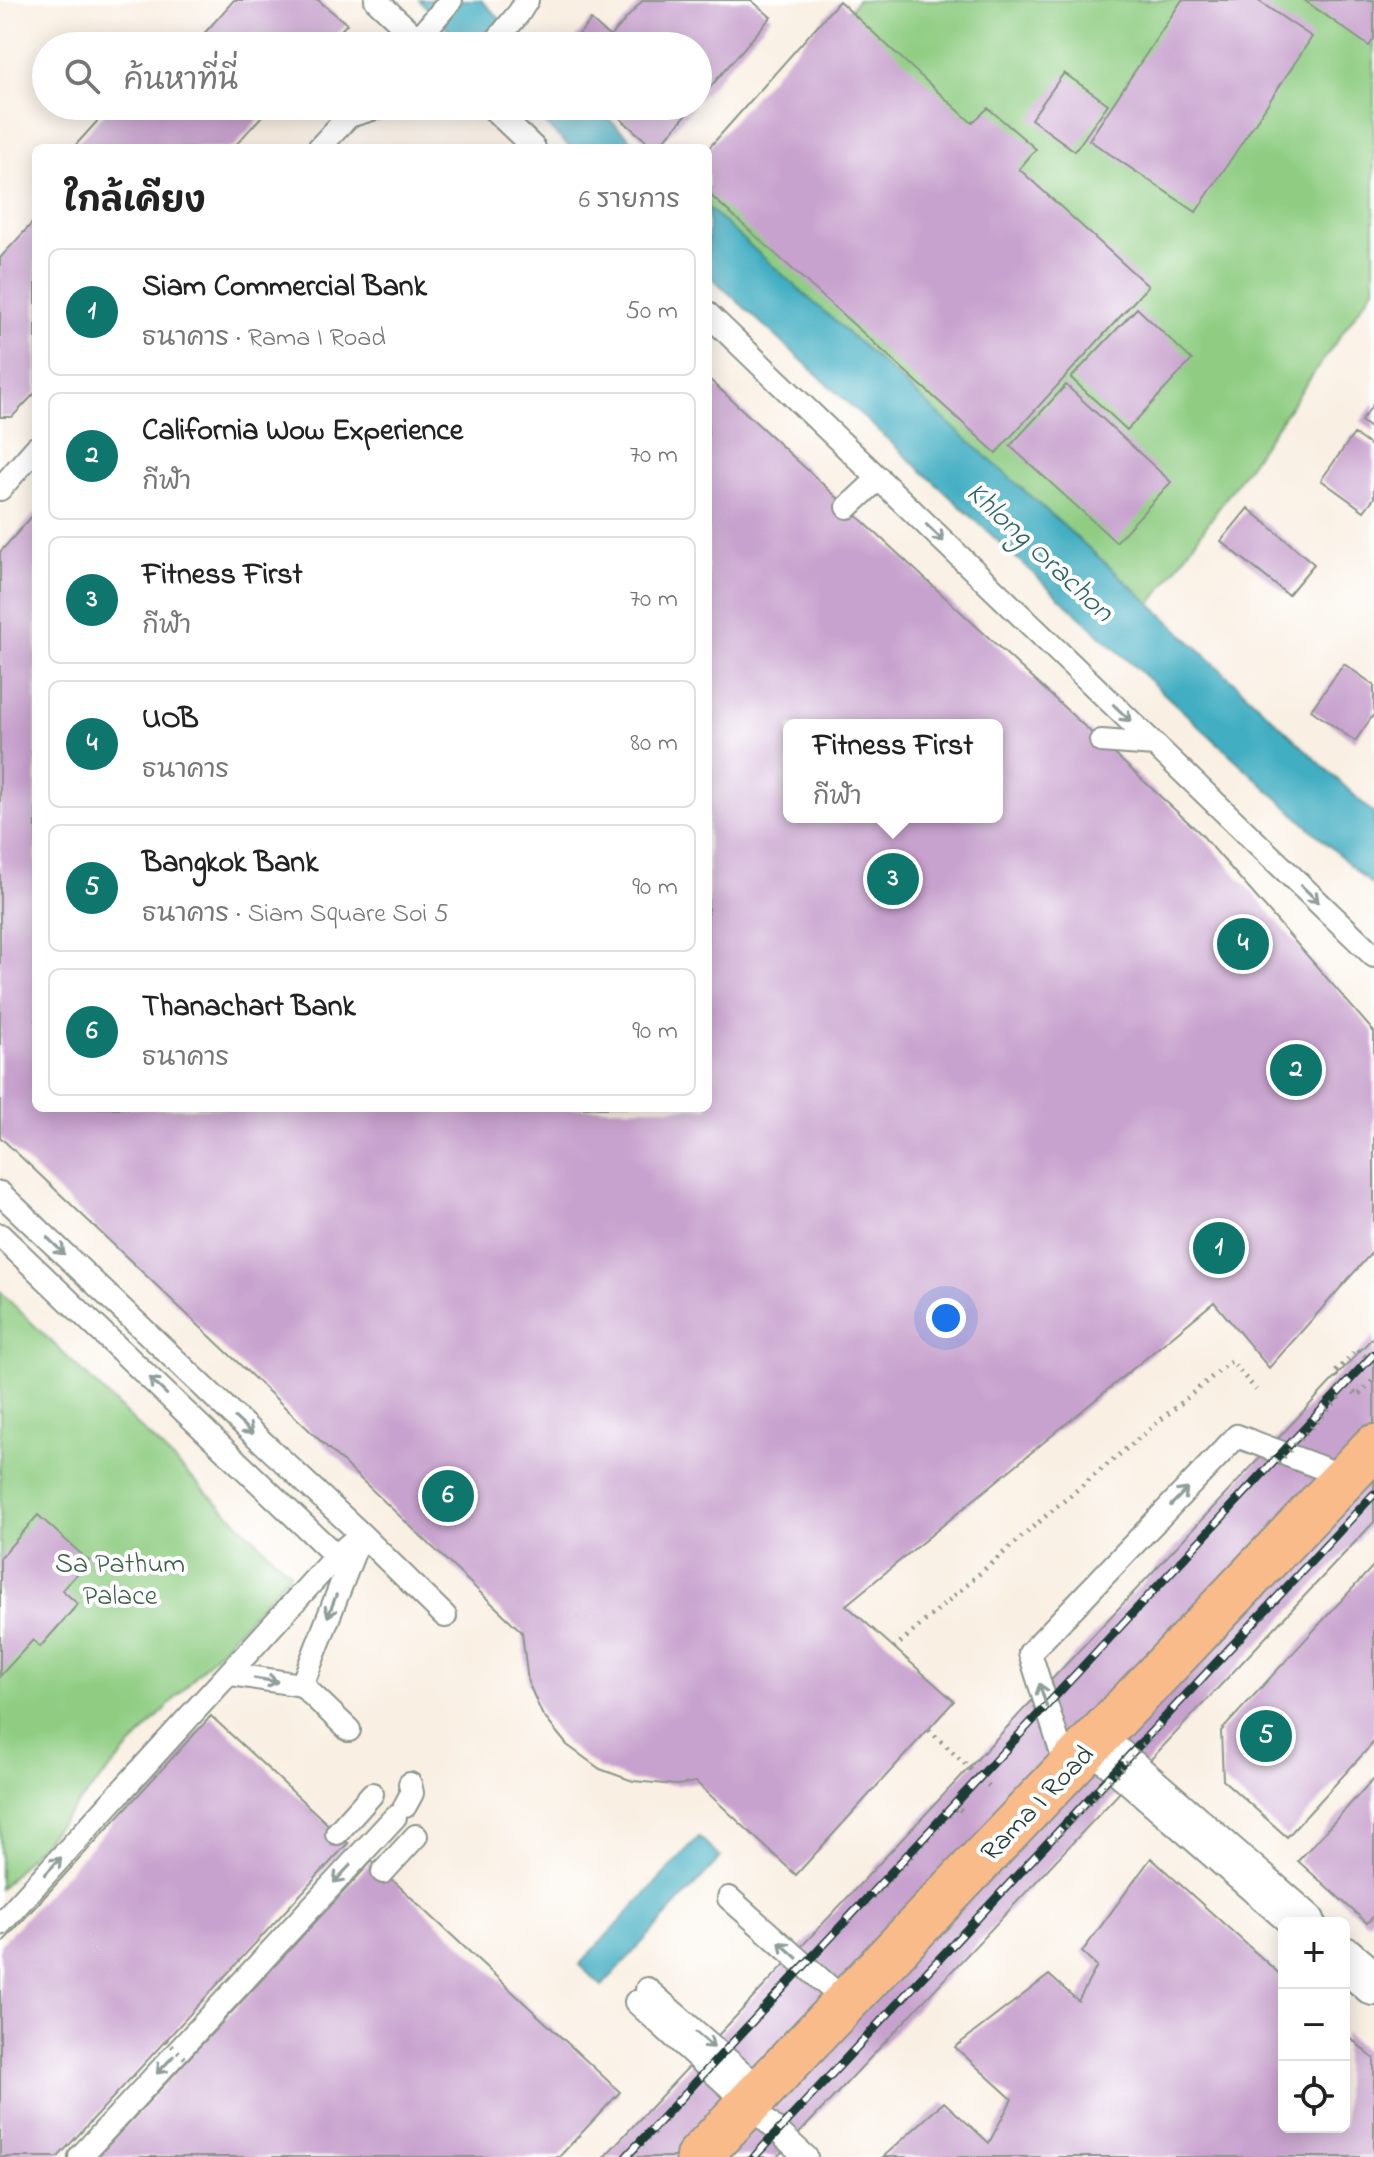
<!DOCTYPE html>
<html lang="th">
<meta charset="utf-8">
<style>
:root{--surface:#fff;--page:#f6f6f6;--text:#222;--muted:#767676;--line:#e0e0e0;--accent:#0f766e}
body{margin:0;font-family:"Indie Flower","Playpen Sans Thai",sans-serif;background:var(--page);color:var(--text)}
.controls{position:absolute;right:24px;bottom:24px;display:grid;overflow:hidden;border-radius:12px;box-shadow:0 4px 20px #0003}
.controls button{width:72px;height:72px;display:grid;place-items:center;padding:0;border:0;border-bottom:2px solid var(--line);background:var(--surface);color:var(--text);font:40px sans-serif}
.you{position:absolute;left:946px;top:1318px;width:28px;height:28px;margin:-20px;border:6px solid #fff;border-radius:50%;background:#1a73e8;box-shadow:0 0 0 12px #1a73e833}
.badge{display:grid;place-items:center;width:52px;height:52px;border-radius:50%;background:var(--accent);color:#fff;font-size:26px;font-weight:700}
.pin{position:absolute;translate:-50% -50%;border:4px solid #fff;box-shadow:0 2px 8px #0006}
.popup{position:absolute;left:783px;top:719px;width:220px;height:104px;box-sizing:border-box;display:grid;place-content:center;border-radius:12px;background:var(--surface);filter:drop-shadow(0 2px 6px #0005);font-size:26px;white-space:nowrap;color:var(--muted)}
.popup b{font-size:30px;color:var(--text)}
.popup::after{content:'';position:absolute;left:50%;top:100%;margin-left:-16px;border:16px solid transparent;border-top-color:var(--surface)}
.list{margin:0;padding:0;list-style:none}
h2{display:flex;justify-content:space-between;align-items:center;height:104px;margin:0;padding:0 32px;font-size:34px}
h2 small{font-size:26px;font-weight:400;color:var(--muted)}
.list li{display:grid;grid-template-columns:52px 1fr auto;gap:24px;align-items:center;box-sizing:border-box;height:128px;margin:0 16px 16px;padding:0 16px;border:2px solid var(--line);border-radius:12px}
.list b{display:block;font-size:30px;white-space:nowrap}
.list p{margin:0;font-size:26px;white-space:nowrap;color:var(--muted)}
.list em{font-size:26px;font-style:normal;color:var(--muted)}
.icon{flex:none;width:44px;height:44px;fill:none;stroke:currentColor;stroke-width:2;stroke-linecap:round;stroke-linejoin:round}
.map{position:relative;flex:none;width:1374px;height:2157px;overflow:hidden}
.search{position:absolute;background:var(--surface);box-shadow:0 4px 20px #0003;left:32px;top:32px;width:680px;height:88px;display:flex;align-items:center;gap:20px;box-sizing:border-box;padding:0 28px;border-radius:44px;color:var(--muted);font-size:30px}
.panel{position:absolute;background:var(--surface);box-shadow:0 4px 20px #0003;left:32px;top:144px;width:680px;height:968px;border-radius:12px}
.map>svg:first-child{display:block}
</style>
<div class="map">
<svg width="1374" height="2157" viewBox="0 0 1374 2157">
<rect width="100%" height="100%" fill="#fff"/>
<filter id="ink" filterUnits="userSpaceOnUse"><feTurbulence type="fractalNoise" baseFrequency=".0125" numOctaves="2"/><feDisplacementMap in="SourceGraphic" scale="16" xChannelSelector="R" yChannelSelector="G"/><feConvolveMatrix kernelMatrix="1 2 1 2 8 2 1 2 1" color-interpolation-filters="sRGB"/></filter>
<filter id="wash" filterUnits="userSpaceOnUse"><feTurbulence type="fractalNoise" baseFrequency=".006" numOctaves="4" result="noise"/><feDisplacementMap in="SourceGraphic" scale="32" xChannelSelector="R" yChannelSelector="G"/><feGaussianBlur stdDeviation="1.8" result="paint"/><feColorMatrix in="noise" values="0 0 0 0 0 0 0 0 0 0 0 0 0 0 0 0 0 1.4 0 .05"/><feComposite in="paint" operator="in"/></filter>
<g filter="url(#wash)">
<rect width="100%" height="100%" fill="#f9efe2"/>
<path fill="#90cd83" stroke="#58855c" stroke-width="2" d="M 857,0 L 1374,0 L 1374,288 L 1151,604 L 708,210 L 708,187 Z
M 0,1292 L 290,1573 L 0,1889 Z"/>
<path fill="#43aec2" stroke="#31767b" stroke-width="2" d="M 419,0 L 481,0 L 528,46 L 465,46 Z
M 525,106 L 594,106 L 641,148 L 571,148 Z
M 708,208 L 1151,604 L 1374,814 L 1374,887 L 708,274 Z
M 699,1837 L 721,1857 L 602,1986 L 579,1965 Z"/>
<g id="blocks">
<path fill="#c8a2ce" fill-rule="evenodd" d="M 234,0 L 318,0 L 347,24 L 326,46 L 193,46 Z
M 643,0 L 751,0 L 771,17 L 698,101 L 698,46 L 569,46 L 591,20 L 610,37 Z
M 1182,0 L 1257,0 L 1312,37 L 1196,212 L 1089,140 Z
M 1304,0 L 1374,0 L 1374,39 L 1369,46 Z
M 839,1 L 972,123 L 988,108 L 1036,149 L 1019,169 L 1148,286 L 996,453 L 708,193 L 708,149 Z
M 1064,73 L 1108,104 L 1075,151 L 1031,119 Z
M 111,106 L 271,106 L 233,148 L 73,148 Z
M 606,106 L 694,106 L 657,148 L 654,148 Z
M 36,219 L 36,392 L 12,417 L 0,417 L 0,258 Z
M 1137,308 L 1192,360 L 1127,430 L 1071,378 Z
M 708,378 L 1201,834 L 1374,1032 L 1374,1250 L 1269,1368 L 1214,1302 L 846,1605 L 954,1701 L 796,1875 L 696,1782 L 677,1785 L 633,1781 L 600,1769 L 567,1745 L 542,1714 L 528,1682 L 522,1632 L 0,1137 L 0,552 L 36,512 L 36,1108 L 708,1108 ZM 789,725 L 997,725 L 997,817 L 789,817 Z
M 1066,385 L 1171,482 L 1116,542 L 1010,446 Z
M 1374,403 L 1374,431 L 1361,421 Z
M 1354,434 L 1374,448 L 1374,498 L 1364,511 L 1321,480 Z
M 1248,508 L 1314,564 L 1288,595 L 1221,541 Z
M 1344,664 L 1374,685 L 1374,714 L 1355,741 L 1311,710 Z
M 1374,1336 L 1374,1522 L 777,2157 L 604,2157 Z
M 38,1515 L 89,1561 L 62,1590 L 78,1604 L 40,1647 L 33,1640 L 0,1676 L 0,1558 Z
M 1374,1565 L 1374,1742 L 1287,1837 L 1223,1780 L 1221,1731 Z
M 211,1716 L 348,1843 L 58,2157 L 0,2157 L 0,1945 Z
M 1374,1778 L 1374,1916 L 1367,1923 L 1298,1861 Z
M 1151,1858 L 1284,1978 L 1284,2127 L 1344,2127 L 1344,2032 L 1374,2059 L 1374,2157 L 883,2157 L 944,2102 L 989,2143 L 1012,2099 L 955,2047 L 1049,1975 L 1078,2001 L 1097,1966 L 1082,1952 Z
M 372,1861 L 620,2092 L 559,2157 L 97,2157 Z"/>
</g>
</g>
<g filter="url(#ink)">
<use href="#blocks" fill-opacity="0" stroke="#8c968b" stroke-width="2"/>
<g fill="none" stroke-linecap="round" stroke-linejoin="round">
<g stroke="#8c968b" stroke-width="26">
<path id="lane" d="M 376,0 L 425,46
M 412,46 L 451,0
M 492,46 L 519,13 L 527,0
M 490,106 L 534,148
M 349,116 L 382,106
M 319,148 L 358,106
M 708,314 L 1374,956
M 0,489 L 36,448
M 848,507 L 879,478
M 1101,741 L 1155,745
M 0,1193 L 228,1410 L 361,1534 L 445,1616
M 0,1235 L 336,1556
M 230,1674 L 302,1685
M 349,1730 L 302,1685 L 359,1539
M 1067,1770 L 1030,1653 L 1237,1436 L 1346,1477
M 405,1806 L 412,1793 L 410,1784
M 337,1833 L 372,1794
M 383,1872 L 416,1836
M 729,1898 L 846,2002
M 0,1924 L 336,1556 L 361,1534
M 647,1989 L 762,2090
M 636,2002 L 806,2157
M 80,2157 L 395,1817"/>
</g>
<g stroke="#8c968b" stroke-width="46">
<path id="street" d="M 1095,1741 L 1304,1923
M 1344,1958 L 1374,1984"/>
</g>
<g stroke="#8c968b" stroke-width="48">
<path id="primary" d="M 698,2157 L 1374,1447"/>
</g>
<path stroke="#8c968b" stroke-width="5" stroke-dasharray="2 6" stroke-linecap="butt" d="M 1371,1362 L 1357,1349 L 1334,1374 L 1358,1396 L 1374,1379
M 894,1648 L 1047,1515 L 1231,1361 L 1256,1390
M 929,1730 L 991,1788
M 867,1904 L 957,1807 L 965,1815
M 631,2157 L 668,2117"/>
<use href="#lane" stroke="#fff" stroke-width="22"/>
<use href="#street" stroke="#fff" stroke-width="42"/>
<use href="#primary" stroke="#fabb8b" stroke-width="44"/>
<g stroke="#1f3d34" stroke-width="9">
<path id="rail" d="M 626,2157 L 1374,1354
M 754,2157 L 1374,1494"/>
</g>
<use href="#rail" stroke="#fff" stroke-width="6" stroke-dasharray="18" stroke-linecap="butt"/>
<path stroke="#8c968b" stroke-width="5" stroke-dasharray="2 6" stroke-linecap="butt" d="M 1278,1463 L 1343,1394
M 1055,1839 L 1161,1727
M 166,2040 L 187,2060"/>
</g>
<defs><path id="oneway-shaft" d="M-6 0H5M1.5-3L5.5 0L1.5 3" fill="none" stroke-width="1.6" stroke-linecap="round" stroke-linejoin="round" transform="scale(2)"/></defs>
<g stroke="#8f9e9a">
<use href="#oneway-shaft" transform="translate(935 533) rotate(44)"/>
<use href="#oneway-shaft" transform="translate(1122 713) rotate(44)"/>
<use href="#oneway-shaft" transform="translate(1310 894) rotate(44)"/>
<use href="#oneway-shaft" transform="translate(56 1246) rotate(44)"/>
<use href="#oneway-shaft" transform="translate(158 1386) rotate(-136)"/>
<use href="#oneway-shaft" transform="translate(244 1426) rotate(43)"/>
<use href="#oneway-shaft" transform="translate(1179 1497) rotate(-46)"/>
<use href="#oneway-shaft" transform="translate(332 1606) rotate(111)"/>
<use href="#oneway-shaft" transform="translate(266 1680) rotate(9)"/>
<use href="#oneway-shaft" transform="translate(1043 1695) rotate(-107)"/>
<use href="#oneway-shaft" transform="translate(53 1866) rotate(-47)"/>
<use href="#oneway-shaft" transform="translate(342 1874) rotate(133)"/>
<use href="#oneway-shaft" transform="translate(788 1950) rotate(-138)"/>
<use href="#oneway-shaft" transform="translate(705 2040) rotate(41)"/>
<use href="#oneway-shaft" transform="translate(165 2065) rotate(133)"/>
</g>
</g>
<g text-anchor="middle" stroke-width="8" stroke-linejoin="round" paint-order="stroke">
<g font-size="28" fill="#3b6148" stroke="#fff">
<text x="120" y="1572">Sa Pathum<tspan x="120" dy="32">Palace</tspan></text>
</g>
<g font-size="28" fill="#1f3d34" stroke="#fff">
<text transform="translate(1036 1802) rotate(-46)" y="10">Rama I Road</text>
</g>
<g font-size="30" font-style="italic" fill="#2c6566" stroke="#fff">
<text transform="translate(1041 551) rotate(43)" y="10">Khlong Orachon</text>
</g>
</g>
</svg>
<div class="controls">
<button>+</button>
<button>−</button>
<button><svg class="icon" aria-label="locate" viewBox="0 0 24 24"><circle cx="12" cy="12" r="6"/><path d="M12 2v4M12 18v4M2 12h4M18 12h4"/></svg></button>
</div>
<div class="you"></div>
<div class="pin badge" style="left:1219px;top:1248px">1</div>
<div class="pin badge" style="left:1296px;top:1070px">2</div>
<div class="pin badge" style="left:893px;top:879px">3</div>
<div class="popup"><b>Fitness First</b>กีฬา</div>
<div class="pin badge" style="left:1243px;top:944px">4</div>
<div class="pin badge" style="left:1266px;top:1736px">5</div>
<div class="pin badge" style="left:448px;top:1496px">6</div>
<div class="search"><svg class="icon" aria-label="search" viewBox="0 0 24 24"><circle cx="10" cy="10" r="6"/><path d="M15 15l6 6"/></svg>ค้นหาที่นี่</div>
<section class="panel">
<h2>ใกล้เคียง<small>6 รายการ</small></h2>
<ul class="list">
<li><span class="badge">1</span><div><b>Siam Commercial Bank</b><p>ธนาคาร · Rama I Road</p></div><em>50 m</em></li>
<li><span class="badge">2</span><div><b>California Wow Experience</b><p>กีฬา</p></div><em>70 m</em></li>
<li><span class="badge">3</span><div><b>Fitness First</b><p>กีฬา</p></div><em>70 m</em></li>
<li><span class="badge">4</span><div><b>UOB</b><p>ธนาคาร</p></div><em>80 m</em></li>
<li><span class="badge">5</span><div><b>Bangkok Bank</b><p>ธนาคาร · Siam Square Soi 5</p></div><em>90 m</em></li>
<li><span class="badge">6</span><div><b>Thanachart Bank</b><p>ธนาคาร</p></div><em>90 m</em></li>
</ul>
</section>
</div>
